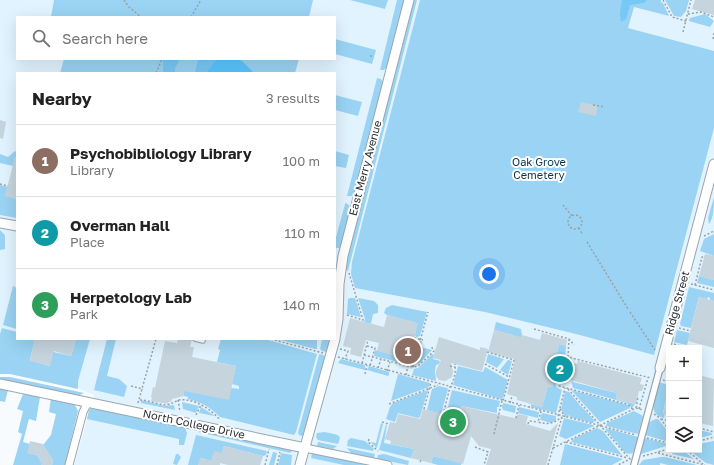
<!DOCTYPE html>
<meta charset="utf-8">
<style>
:root{--surface:#fff;--page:#f6f6f6;--text:#222;--muted:#767676;--line:#e0e0e0;--accent:#8b4a16}
body{margin:0;font-family:"Golos Text",sans-serif;background:var(--page);color:var(--text)}
.controls{position:absolute;right:12px;bottom:12px;display:grid;overflow:hidden;border-radius:0px;box-shadow:0 4px 16px #0002}
.controls button{width:36px;height:36px;display:grid;place-items:center;padding:0;border:0;border-bottom:1px solid var(--line);background:var(--surface);color:var(--text);font:20px sans-serif}
.you{position:absolute;left:489px;top:274px;width:14px;height:14px;margin:-10px;border:3px solid #fff;border-radius:50%;background:#1a73e8;box-shadow:0 0 0 6px #1a73e833}
.badge{display:grid;place-items:center;width:26px;height:26px;border-radius:50%;background:var(--accent);color:#fff;font-size:13px;font-weight:700}
.pin{position:absolute;translate:-50% -50%;border:2px solid #fff;box-shadow:0 1px 4px #0006}
.list{margin:0;padding:0;list-style:none}
h2{display:flex;justify-content:space-between;align-items:center;height:52px;margin:0;padding:0 16px;font-size:17px}
h2 small{font-size:13px;font-weight:400;color:var(--muted)}
.list li{display:grid;grid-template-columns:26px 1fr auto;gap:12px;align-items:center;box-sizing:border-box;height:72px;padding:0 16px;border-top:1px solid var(--line)}
.list b{display:block;font-size:15px;white-space:nowrap}
.list p{margin:0;font-size:13px;white-space:nowrap;color:var(--muted)}
.list em{font-size:13px;font-style:normal;color:var(--muted)}
.icon{flex:none;width:22px;height:22px;fill:none;stroke:currentColor;stroke-width:2;stroke-linecap:round;stroke-linejoin:round}
.map{position:relative;flex:none;width:714px;height:465px;overflow:hidden}
.search{position:absolute;background:var(--surface);box-shadow:0 4px 16px #0002;left:16px;top:16px;width:320px;height:44px;display:flex;align-items:center;gap:10px;box-sizing:border-box;padding:0 14px;border-radius:0px;color:var(--muted);font-size:15px}
.panel{position:absolute;background:var(--surface);box-shadow:0 4px 16px #0002;left:16px;top:72px;width:320px;height:268px;border-radius:0px}
.map>svg:first-child{display:block}
</style>
<div class="map">
<svg width="714" height="465" viewBox="0 0 714 465">
<rect width="100%" height="100%" fill="#f8fbfd"/>
<path fill="#e1f3fe" fill-rule="evenodd" d="M 0,0 L 714,0 L 714,465 L 74,465 L 94,395 L 78,388 L 10,374 L 0,374 ZM 17,17 L 335,17 L 335,59 L 17,59 ZM 17,73 L 335,73 L 335,339 L 17,339 ZM 669,348 L 699,348 L 699,450 L 669,450 Z"/>
<path fill="#9ad3f3" d="M 54,0 L 313,0 L 309,17 L 51,17 Z
M 350,0 L 388,0 L 385,9 Z
M 397,0 L 405,0 L 388,66 L 384,70 L 380,70 Z
M 413,0 L 417,0 L 348,271 L 344,269 Z
M 420,0 L 661,0 L 661,2 L 663,3 L 669,16 L 634,7 L 628,28 L 714,51 L 714,128 L 654,355 L 576,334 L 485,312 L 355,288 L 351,274 L 352,262 Z
M 665,0 L 689,0 L 686,11 L 681,17 L 674,16 Z
M 705,14 L 714,21 L 710,27 L 689,21 L 690,18 Z
M 335,39 L 376,50 L 372,64 L 335,54 Z
M 64,59 L 299,59 L 295,73 L 60,73 Z
M 377,78 L 381,79 L 383,83 L 355,193 L 352,196 L 347,196 Z
M 335,95 L 362,102 L 358,116 L 335,110 Z
M 15,151 L 17,152 L 17,157 L 15,157 L 13,166 L 0,163 L 0,154 L 8,157 Z
M 335,151 L 349,155 L 346,168 L 335,166 Z
M 0,185 L 8,187 L 6,196 L 17,199 L 17,218 L 0,215 Z
M 714,197 C 714,205 714,218 709,224 L 708,218 Z
M 346,203 L 349,205 L 350,209 L 341,245 L 339,248 L 335,248 L 335,241 L 345,204 Z
M 0,230 L 5,235 L 5,249 L 0,250 Z
M 714,234 L 714,256 L 700,251 L 704,239 Z
M 699,276 L 714,280 L 714,287 L 697,283 Z
M 13,286 L 17,288 L 17,329 L 3,325 Z
M 689,287 L 714,293 L 714,301 L 710,300 L 710,298 L 708,297 L 707,299 L 699,297 L 691,328 L 681,326 L 680,324 Z
M 350,298 L 355,298 L 361,317 L 360,317 L 347,314 L 348,299 Z
M 358,298 L 374,301 L 378,305 L 378,313 L 373,314 L 371,324 L 364,322 L 365,319 Z
M 392,305 L 427,312 L 420,336 L 416,337 L 415,335 L 417,323 L 387,315 L 384,313 L 386,308 Z
M 496,322 L 521,329 L 522,335 L 517,350 L 510,348 L 513,335 L 494,330 Z
M 2,328 L 17,332 L 17,339 L 35,339 L 30,360 L 49,366 L 53,352 L 71,356 L 76,339 L 90,339 L 78,381 L 78,389 L 10,374 L 0,374 L 0,334 Z
M 677,330 L 690,333 L 687,345 L 674,342 Z
M 107,339 L 116,339 L 107,376 L 119,379 L 127,386 L 124,397 L 94,390 Z
M 221,339 L 265,339 L 317,354 L 296,432 L 294,435 L 220,417 C 210,407 203,403 188,399 L 188,397 L 184,396 L 183,391 L 231,388 L 239,389 L 239,386 L 232,384 L 236,366 L 217,362 L 220,350 L 218,349 Z
M 277,339 L 317,339 L 317,349 L 315,349 Z
M 322,339 L 330,339 L 326,352 L 322,351 L 320,349 Z
M 420,341 L 422,341 L 421,347 L 432,350 L 420,363 L 416,364 Z
M 559,344 L 566,346 L 565,360 L 556,358 Z
M 375,350 L 409,359 L 412,360 L 410,365 L 374,356 Z
M 320,354 L 325,356 L 304,435 L 302,436 L 299,435 L 298,433 L 319,355 Z
M 432,354 L 434,355 L 433,359 L 440,361 L 439,364 L 436,365 L 435,371 L 436,381 L 412,375 L 414,369 L 418,368 Z
M 488,354 L 504,359 L 497,368 L 486,362 Z
M 341,359 L 365,365 L 365,370 L 338,363 Z
M 508,360 L 512,361 L 508,375 L 500,370 Z
M 369,366 L 389,372 L 389,375 L 388,376 L 367,370 Z
M 458,366 L 483,372 L 485,367 L 508,380 L 503,398 L 501,399 L 453,385 Z
M 398,374 L 430,383 L 429,387 L 391,401 Z
M 0,377 L 10,377 L 84,393 L 80,395 L 70,394 L 0,380 Z
M 555,380 L 556,387 L 562,390 L 556,413 L 531,407 L 531,404 L 542,407 L 548,386 L 552,387 Z
M 571,380 L 573,382 L 617,393 L 616,399 L 635,404 L 632,408 L 627,403 L 573,388 Z
M 658,382 L 669,385 L 663,413 L 665,414 L 664,418 C 646,414 655,394 658,382 Z
M 439,386 L 447,388 L 448,389 L 441,414 L 427,410 L 432,389 Z
M 0,388 L 8,390 L 5,402 L 0,401 Z
M 428,390 L 420,417 L 418,418 L 398,413 L 395,422 L 386,419 L 390,407 L 393,403 Z
M 452,390 L 500,401 L 499,407 L 497,407 L 497,413 L 461,406 L 454,429 L 446,415 Z
M 571,390 L 628,405 L 630,408 L 600,422 Z
M 565,391 L 569,392 L 580,405 L 579,406 L 581,406 L 595,421 L 593,423 L 570,417 L 569,415 L 568,417 L 565,416 L 561,409 Z
M 23,394 L 40,397 L 36,421 L 29,419 L 23,442 L 30,444 L 28,453 L 37,455 L 41,462 L 41,465 L 13,465 L 22,434 L 18,432 L 23,411 L 17,409 Z
M 51,398 L 74,403 L 78,411 L 65,465 L 52,465 L 53,460 L 43,445 L 51,435 L 56,414 L 49,412 Z
M 141,400 L 165,406 L 174,405 L 175,410 L 141,403 Z
M 182,402 L 199,406 L 196,413 L 183,409 Z
M 503,403 L 516,406 L 515,413 L 503,410 L 502,407 Z
M 93,407 L 184,426 L 187,433 L 184,445 L 179,445 L 179,439 L 87,419 L 89,410 Z
M 201,407 L 215,416 L 199,413 Z
M 519,407 L 539,412 L 538,418 L 518,413 Z
M 634,411 L 643,416 L 638,434 L 606,426 L 607,423 Z
M 542,413 L 556,416 L 556,420 L 551,423 L 541,420 L 540,419 Z
M 564,418 L 593,425 L 594,426 L 566,439 L 559,436 Z
M 656,419 L 658,419 L 669,433 L 669,442 L 645,435 C 647,427 647,421 656,419 Z
M 381,423 L 383,424 L 377,448 L 370,442 L 376,443 Z
M 386,424 L 387,425 L 384,443 L 414,449 L 411,458 L 379,450 Z
M 597,428 L 603,431 L 622,455 L 571,442 L 573,439 Z
M 606,428 L 638,437 L 633,453 C 625,456 622,449 617,443 L 618,441 L 616,442 L 606,430 Z
M 699,430 L 712,433 L 712,435 L 699,438 Z
M 200,431 L 290,450 L 292,451 L 290,453 L 198,432 Z
M 325,432 L 338,435 L 340,438 L 338,444 L 318,440 L 316,437 L 317,433 Z
M 196,435 L 267,451 L 266,455 L 263,456 L 224,446 L 222,453 L 211,461 L 201,458 L 198,465 L 188,465 Z
M 351,438 L 365,441 L 374,449 L 373,451 L 347,446 L 348,440 Z
M 644,438 L 669,444 L 669,445 L 641,454 Z
M 714,441 L 714,465 L 706,463 L 690,451 L 691,450 L 699,450 L 699,444 Z
M 318,442 L 337,446 L 333,449 L 317,446 Z
M 565,444 L 623,459 L 612,465 L 560,465 Z
M 347,448 L 375,454 L 374,458 L 351,453 Z
M 679,450 L 684,451 L 694,459 L 672,454 L 672,452 Z
M 273,452 L 277,453 L 274,465 L 269,465 Z
M 281,453 L 292,455 L 291,465 L 278,465 Z
M 312,453 L 367,465 L 344,465 L 311,458 Z
M 176,454 L 178,454 L 181,457 L 177,465 L 173,464 Z
M 384,454 L 409,461 L 408,465 L 377,459 L 378,455 Z
M 433,456 L 461,463 L 461,465 L 438,465 L 431,463 Z
M 661,457 L 665,457 L 697,465 L 668,465 L 660,463 L 660,465 L 639,465 L 643,460 Z"/>
<path fill="#77c8f4" d="M 622,0 L 647,0 L 644,3 L 630,5 L 626,19 L 621,22 L 620,13 Z
M 163,59 L 180,59 L 175,68 L 175,73 L 163,73 Z
M 198,59 L 217,59 L 208,70 L 208,73 L 195,73 Z"/>
<path fill="#58c5fd" d="M 217,59 L 236,59 L 242,61 L 254,73 L 208,73 L 208,70 Z"/>
<path fill="#c5d4dd" d="M 695,0 L 714,0 L 714,15 L 692,9 Z
M 581,102 L 598,106 L 596,116 L 578,112 Z
M 0,120 L 6,122 L 3,139 L 0,138 Z
M 15,157 L 17,157 L 17,199 L 5,196 Z
M 705,254 L 714,256 L 714,280 L 699,276 Z
M 699,297 L 714,301 L 714,348 L 688,341 Z
M 387,315 L 418,323 L 414,338 L 415,341 L 412,345 L 409,359 L 377,351 L 379,343 L 366,340 L 361,357 L 350,354 L 351,348 L 343,346 L 350,318 L 384,327 Z
M 494,330 L 521,337 L 522,335 L 540,340 L 542,333 L 567,340 L 566,346 L 559,344 L 556,358 L 577,364 L 578,361 L 642,378 L 640,384 L 644,385 L 642,391 L 639,391 L 636,404 L 616,399 L 617,393 L 556,376 L 552,387 L 548,386 L 542,407 L 517,400 L 517,397 L 507,394 L 515,359 L 488,352 Z
M 439,337 L 480,350 L 480,347 L 488,349 L 482,371 L 451,363 L 453,372 L 452,377 L 445,381 L 439,380 L 436,376 L 436,371 L 441,360 L 433,358 Z
M 35,339 L 76,339 L 71,356 L 54,351 L 50,366 L 30,361 Z
M 178,339 L 192,339 L 190,347 L 194,347 L 192,357 L 236,366 L 229,400 L 183,391 L 184,396 L 172,399 L 171,402 L 168,402 L 169,404 L 151,401 L 152,398 L 151,397 L 153,387 L 155,388 L 165,341 L 177,343 Z
M 699,375 L 714,379 L 713,426 L 699,423 Z
M 667,397 L 669,397 L 669,415 L 663,414 Z
M 461,406 L 514,418 L 519,414 L 528,416 L 526,424 L 550,431 L 558,423 L 546,465 L 486,465 L 491,449 L 479,446 L 471,436 L 463,464 L 433,456 L 431,463 L 411,458 L 414,449 L 390,444 L 391,441 L 385,439 L 390,422 L 396,423 L 398,414 L 420,419 L 423,409 L 447,415 L 452,411 L 459,412 Z
M 30,441 L 43,444 L 53,460 L 52,465 L 41,465 L 41,462 L 37,455 L 27,453 Z
M 224,446 L 263,456 L 260,465 L 228,465 L 220,463 L 220,465 L 198,465 L 200,458 L 211,461 L 214,451 L 222,453 Z"/>
<g fill="none" stroke-linecap="round" stroke-linejoin="round">
<g stroke="#98a6af" stroke-width="5.5">
<path id="service" d="M 195,339 L 203,341"/>
</g>
<g stroke="#98a6af" stroke-width="8">
<path id="pedestrian" d="M 634,465 L 660,368"/>
</g>
<g stroke="#98a6af" stroke-width="9">
<path id="minor" d="M 305,448 L 388,465
M 69,465 L 83,412 L 88,402"/>
</g>
<g stroke="#98a6af" stroke-width="11">
<path id="tertiary" d="M 0,223 L 17,226
M 335,338 L 338,319 L 339,284 L 343,256 L 409,0
M 660,368 L 714,164
M 0,384 L 305,448
M 300,465 L 335,339"/>
</g>
<path stroke="#9ca1a4" stroke-width="1.5" stroke-dasharray="2 2" stroke-linecap="butt" d="M 124,0 L 129,7 L 141,17
M 663,0 L 672,17 L 686,21
M 688,14 L 701,12 L 714,17
M 191,17 L 201,0
M 683,32 L 691,0
M 713,39 L 714,32
M 370,56 L 374,56
M 156,73 L 162,59
M 593,105 L 605,107
M 0,184 L 8,186
M 563,205 L 572,216
M568 222a7 7 0 1 1 14 0a7 7 0 1 1-14 0Z
M 579,228 L 583,235
M 704,236 L 714,231
M 587,242 L 628,309
M 691,284 L 714,290
M 695,285 L 702,257 L 704,258
M 630,312 L 655,350
M 347,315 L 363,320 L 349,273
M 679,328 L 691,331
M 534,329 L 569,339 L 574,345
M 414,338 L 423,340
M 271,339 L 323,353
M 569,339 L 568,357 L 651,378
M 674,344 L 680,346
M 367,346 L 375,348 L 370,366
M 340,349 L 348,351 L 345,359
M 487,352 L 514,360 L 503,401
M 364,355 L 413,367 L 418,366 L 434,351 L 431,346
M 338,357 L 636,435
M 362,363 L 368,340
M 485,364 L 509,377
M 450,366 L 455,367
M 413,367 L 428,312
M 378,368 L 381,359
M 387,371 L 390,362
M 365,374 L 367,365
M 406,375 L 408,366
M 561,378 L 559,386 L 626,404 L 630,406 L 633,410
M 663,380 L 669,382
M 131,386 L 143,389
M 568,389 L 630,459 L 618,465
M 140,400 C 149,400 158,405 167,405 C 172,404 175,401 179,400 C 194,398 211,409 220,420
M 178,400 L 180,412
M 138,403 L 156,339
M 510,403 L 512,396
M 389,404 L 438,385
M 529,408 L 530,404
M 636,408 L 638,397
M 424,409 L 431,382
M 560,409 L 565,417
M 639,409 L 648,378
M 541,411 L 538,422 C 549,425 554,423 562,417
M 654,414 L 660,418 L 669,430
M 196,415 L 201,405
M 443,415 L 450,387 C 454,381 456,372 455,364
M 558,416 L 565,388
M 516,418 L 519,405
M 661,419 L 669,421
M 382,422 L 389,424
M 528,424 L 529,421 L 538,422
M 699,428 L 714,432
M 494,434 L 502,401
M 647,438 L 669,443
M 369,439 L 368,442 L 378,451
M 699,441 L 714,437
M 566,442 L 628,458
M 475,447 L 488,452 L 484,465
M 553,448 L 636,408 L 643,410
M 687,450 L 703,464
M 658,453 L 705,465
M 643,456 L 669,449
M 420,462 L 421,460
M 265,465 L 269,449
M 277,465 L 280,452
M 548,465 L 562,417"/>
<use href="#service" stroke="#fff" stroke-width="3.5"/>
<use href="#pedestrian" stroke="#fff" stroke-width="5.5"/>
<use href="#minor" stroke="#fff" stroke-width="7"/>
<use href="#tertiary" stroke="#fff" stroke-width="9"/>
</g>
<g text-anchor="middle" stroke-width="4" stroke-linejoin="round" paint-order="stroke">
<g font-size="11" fill="#08394f" stroke="#fff">
<text x="539" y="166">Oak Grove<tspan x="539" dy="13">Cemetery</tspan></text>
</g>
<g font-size="11" fill="#292f33" stroke="#fff">
<text transform="translate(365 168) rotate(-75)" y="4">East Merry Avenue</text>
<text transform="translate(677 303) rotate(-75)" y="4">Ridge Street</text>
<text transform="translate(194 424) rotate(12)" y="4">North College Drive</text>
</g>
</g>
</svg>
<div class="controls">
<button>+</button>
<button>−</button>
<button><svg class="icon" aria-label="layers" viewBox="0 0 24 24"><path d="M12 4l9 5-9 5-9-5zM3 14l9 5 9-5"/></svg></button>
</div>
<div class="you"></div>
<div class="pin badge" style="left:408px;top:351px;background:#8d6e63">1</div>
<div class="pin badge" style="left:560px;top:369px;background:#0f9aa8">2</div>
<div class="pin badge" style="left:453px;top:422px;background:#2e9e5b">3</div>
<div class="search"><svg class="icon" aria-label="search" viewBox="0 0 24 24"><circle cx="10" cy="10" r="6"/><path d="M15 15l6 6"/></svg>Search here</div>
<section class="panel">
<h2>Nearby<small>3 results</small></h2>
<ul class="list">
<li><span class="badge" style="background:#8d6e63">1</span><div><b>Psychobibliology Library</b><p>Library</p></div><em>100 m</em></li>
<li><span class="badge" style="background:#0f9aa8">2</span><div><b>Overman Hall</b><p>Place</p></div><em>110 m</em></li>
<li><span class="badge" style="background:#2e9e5b">3</span><div><b>Herpetology Lab</b><p>Park</p></div><em>140 m</em></li>
</ul>
</section>
</div>
